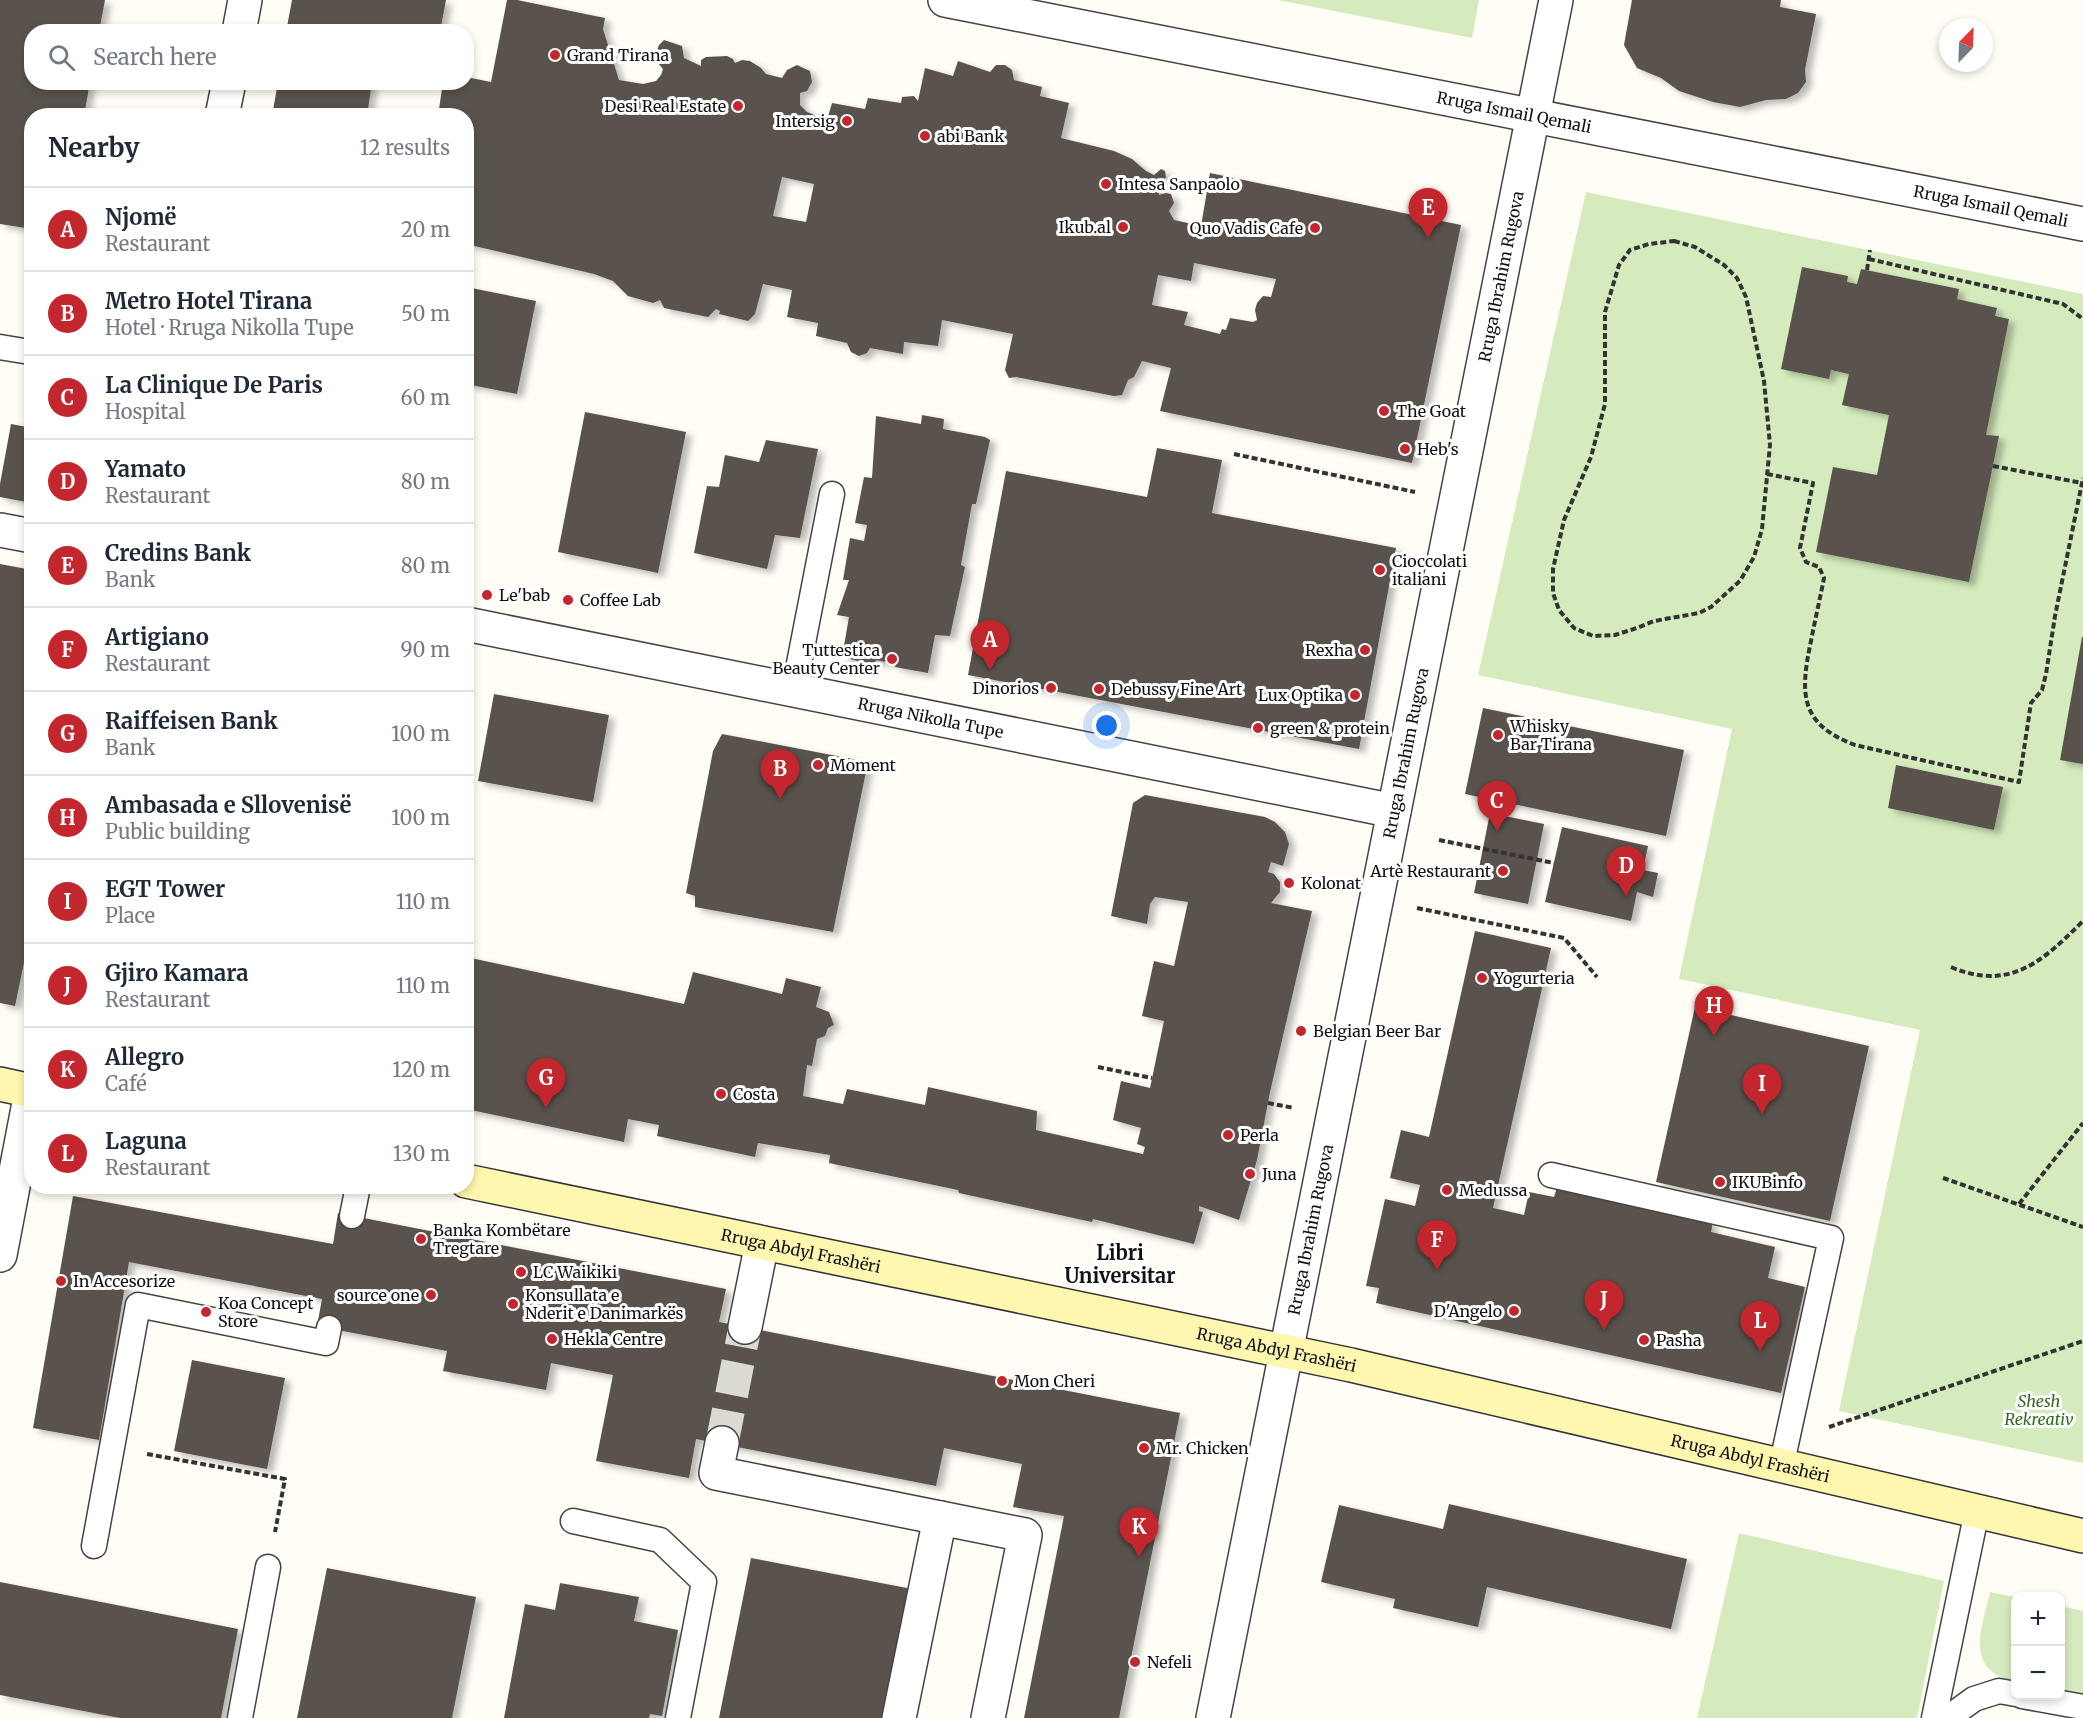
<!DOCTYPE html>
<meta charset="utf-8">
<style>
:root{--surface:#fff;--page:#f6f6f7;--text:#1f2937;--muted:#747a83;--line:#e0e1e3;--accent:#c4262e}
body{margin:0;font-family:Merriweather,serif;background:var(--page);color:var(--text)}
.controls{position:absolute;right:18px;bottom:18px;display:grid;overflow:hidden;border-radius:12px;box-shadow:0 3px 9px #0003}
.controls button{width:54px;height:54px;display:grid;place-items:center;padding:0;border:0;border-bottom:2px solid var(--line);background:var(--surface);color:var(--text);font:30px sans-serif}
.compass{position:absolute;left:1939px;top:18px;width:54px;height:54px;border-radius:50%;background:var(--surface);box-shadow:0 3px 9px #0003;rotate:23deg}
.you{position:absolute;left:1107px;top:726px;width:21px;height:21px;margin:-15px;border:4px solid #fff;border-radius:50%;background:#1a73e8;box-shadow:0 0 0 9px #1a73e833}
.badge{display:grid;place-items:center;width:39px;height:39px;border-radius:50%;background:var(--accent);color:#fff;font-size:20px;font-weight:700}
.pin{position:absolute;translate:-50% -50px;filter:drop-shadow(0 2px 3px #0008)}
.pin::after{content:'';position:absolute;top:32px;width:21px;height:18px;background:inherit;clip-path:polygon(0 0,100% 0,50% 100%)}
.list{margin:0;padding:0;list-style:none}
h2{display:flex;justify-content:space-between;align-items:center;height:78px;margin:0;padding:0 24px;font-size:26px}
h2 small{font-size:20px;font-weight:400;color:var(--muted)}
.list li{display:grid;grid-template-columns:39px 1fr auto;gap:18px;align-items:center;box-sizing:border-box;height:84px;padding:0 24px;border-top:2px solid var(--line)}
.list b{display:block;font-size:22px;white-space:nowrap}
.list p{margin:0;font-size:20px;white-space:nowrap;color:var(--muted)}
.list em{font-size:20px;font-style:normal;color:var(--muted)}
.icon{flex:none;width:33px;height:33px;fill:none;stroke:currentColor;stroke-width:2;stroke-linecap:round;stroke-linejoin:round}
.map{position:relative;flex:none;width:2083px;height:1718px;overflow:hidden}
.search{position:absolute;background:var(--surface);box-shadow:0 3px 9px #0003;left:24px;top:24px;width:450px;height:66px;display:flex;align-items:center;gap:15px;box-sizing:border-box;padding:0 21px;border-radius:24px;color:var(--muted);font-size:22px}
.panel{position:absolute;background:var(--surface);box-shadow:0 3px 9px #0003;left:24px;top:108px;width:450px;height:1086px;border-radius:24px}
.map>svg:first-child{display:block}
</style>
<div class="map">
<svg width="2083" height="1718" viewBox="0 0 2083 1718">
<defs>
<filter id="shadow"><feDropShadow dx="6" dy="4" stdDeviation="3" flood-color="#0004"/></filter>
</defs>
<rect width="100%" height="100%" fill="#fffdf5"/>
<path fill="#d5ebbd" d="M 1278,0 L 1479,0 L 1472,38 Z
M 1586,192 L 2083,294 L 2083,1463 L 1839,1411 L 1920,1030 L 1679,979 L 1732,729 L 1478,675 Z
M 1739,1533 L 1944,1581 L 1917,1718 L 1697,1718 Z
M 1990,1592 L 2015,1597 L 2015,1681 C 1963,1671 1982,1629 1990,1592 Z
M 2061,1606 L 2083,1611 L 2083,1694 L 2061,1690 Z"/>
<path fill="#5a524d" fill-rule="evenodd" filter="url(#shadow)" d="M 0,0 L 105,0 L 99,32 L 32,32 L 32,82 L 90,82 L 84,116 L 32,116 L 32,229 L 0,224 Z
M 292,0 L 446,0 L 440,32 L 286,32 Z
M 507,0 L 517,0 L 605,18 L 603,29 L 619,80 L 643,84 L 656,81 L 661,75 L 663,69 L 658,63 L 655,55 L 659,45 L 664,40 L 682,46 L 684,58 L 701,66 L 701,60 L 706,57 L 727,56 L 733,59 L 735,63 L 742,60 L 750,61 L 761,68 L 766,74 L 782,78 L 787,70 L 797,65 L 810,71 L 812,82 L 807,91 L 800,93 L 800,105 L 807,112 L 827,120 L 832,103 L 865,109 L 868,98 L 901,103 L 902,97 L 914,96 L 918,101 L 925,68 L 953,76 L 958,61 L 990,72 L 996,65 L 1005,65 L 1012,70 L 1014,80 L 1042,87 L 1040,96 L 1069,103 L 1061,138 L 1114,151 L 1132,159 L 1146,171 L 1154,175 L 1161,169 L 1165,171 L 1166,177 L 1159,189 L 1159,195 L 1166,193 L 1171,194 L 1174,203 L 1169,211 L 1174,220 L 1201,226 L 1210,173 L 1461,225 L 1412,463 L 1160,411 L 1171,368 L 1142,361 L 1134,377 L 1128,380 L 1122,395 L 1114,396 L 1016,377 L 1009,378 L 1005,370 L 1013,334 L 942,320 L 938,346 L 904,342 L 903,354 L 870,348 L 867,353 L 859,356 L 851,352 L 847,343 L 816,336 L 818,323 L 787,317 L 792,290 L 763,284 L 755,314 L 748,321 L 719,314 L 720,311 L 716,309 L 708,317 L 664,308 L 660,300 L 653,303 L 628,296 L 613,281 L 594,274 L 466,244 L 466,116 L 438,116 L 443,82 L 466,82 L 466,77 L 491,82 ZM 782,177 L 814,184 L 806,222 L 773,216 ZM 1194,263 L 1276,279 L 1271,297 L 1263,296 L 1257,303 L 1255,310 L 1257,320 L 1253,322 L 1230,318 L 1226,330 L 1222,329 L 1220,334 L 1184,325 L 1188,312 L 1152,305 L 1158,275 L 1191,281 Z
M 1632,0 L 1781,0 L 1780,7 L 1816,14 L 1805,70 L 1806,82 L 1798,93 L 1786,99 L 1766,100 L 1740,107 L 1713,102 L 1679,91 L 1661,78 L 1637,68 L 1624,45 Z
M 278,82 L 372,82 L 367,116 L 272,116 Z
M 1802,267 L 1848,276 L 1847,282 L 1857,284 L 1861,269 L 1959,289 L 1957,299 L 1997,308 L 1995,316 L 2009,319 L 1986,435 L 1999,436 L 1969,582 L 1816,552 L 1833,467 L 1877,475 L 1889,415 L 1842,405 L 1849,374 L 1831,370 L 1829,379 L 1781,369 Z
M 466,287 L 536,301 L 517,394 L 466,384 Z
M 585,412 L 686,432 L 658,573 L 558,552 Z
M 922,415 L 944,419 L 943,429 L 985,437 L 990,440 L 976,504 L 972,504 L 961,565 L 965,567 L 950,636 L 935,635 L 928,673 L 895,667 L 896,664 L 876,660 L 874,665 L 842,657 L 849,617 L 837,615 L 849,580 L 843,580 L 850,538 L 864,541 L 867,525 L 855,523 L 864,477 L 872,478 L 876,416 L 921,424 Z
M 11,424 L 32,428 L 32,503 L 0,497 L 0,484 Z
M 766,440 L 818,449 L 800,538 L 775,535 L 767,569 L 694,553 L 707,486 L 719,487 L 725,455 L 759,462 Z
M 1157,448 L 1222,460 L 1212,513 L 1396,548 L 1359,749 L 968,675 L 1006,471 L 1147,497 Z
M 0,564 L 32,570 L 32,924 L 15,1006 L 0,1003 Z
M 2082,637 L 2083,637 L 2083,764 L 2060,760 Z
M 494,694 L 609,715 L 593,802 L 478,781 Z
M 1483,708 L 1684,750 L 1666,836 L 1465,794 Z
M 722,734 L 868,762 L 833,932 L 695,907 L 695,896 L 686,893 L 713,751 Z
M 1896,765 L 2003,787 L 1994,830 L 1888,808 Z
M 1145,795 L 1265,817 L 1275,822 L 1285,832 L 1289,844 L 1283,866 L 1271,862 L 1268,872 L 1274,874 L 1280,882 L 1280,892 L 1271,903 L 1312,911 L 1270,1092 L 1257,1160 L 1239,1220 L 1199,1206 L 1199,1211 L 1203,1212 L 1194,1244 L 1093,1219 L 1092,1222 L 959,1193 L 958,1190 L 829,1163 L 830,1155 L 758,1143 L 755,1157 L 657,1136 L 659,1125 L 628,1119 L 624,1142 L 466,1109 L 466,957 L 684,1004 L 693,972 L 782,994 L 786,978 L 821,987 L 816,1007 L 829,1012 L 834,1025 L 828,1028 L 825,1036 L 817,1039 L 812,1066 L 807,1065 L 803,1096 L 843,1104 L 847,1089 L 925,1105 L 928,1087 L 1037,1111 L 1036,1130 L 1143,1154 L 1145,1147 L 1137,1144 L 1141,1128 L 1113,1120 L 1121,1081 L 1150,1088 L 1164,1021 L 1142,1016 L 1154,961 L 1174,966 L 1188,902 L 1155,897 L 1150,904 L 1147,924 L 1111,916 L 1133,803 Z
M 1490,813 L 1544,824 L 1528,904 L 1474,893 Z
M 1562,827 L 1648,846 L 1643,870 L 1658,873 L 1653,897 L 1637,892 L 1631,921 L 1545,902 Z
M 1475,931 L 1551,948 L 1493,1208 L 1524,1215 L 1529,1192 L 1554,1197 L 1557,1187 L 1713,1222 L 1711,1232 L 1775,1247 L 1768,1278 L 1805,1287 L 1781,1393 L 1376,1303 L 1379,1288 L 1366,1286 L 1385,1199 L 1415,1206 L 1420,1185 L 1390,1178 L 1401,1130 L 1429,1137 Z
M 1695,1007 L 1869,1046 L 1830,1221 L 1656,1182 Z
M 73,1196 L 333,1244 L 338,1213 L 726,1289 L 719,1322 L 1180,1413 L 1119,1718 L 1024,1718 L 1064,1516 L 1013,1507 L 1022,1464 L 944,1448 L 936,1486 L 696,1439 L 689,1478 L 596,1461 L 613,1375 L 551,1363 L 546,1390 L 443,1371 L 447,1351 L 317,1326 L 322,1299 L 129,1262 L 99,1440 L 33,1428 Z
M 192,1360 L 285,1378 L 267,1469 L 174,1451 Z
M 1449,1504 L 1687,1559 L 1671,1629 L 1487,1587 L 1478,1627 L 1393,1608 L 1395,1599 L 1321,1582 L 1339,1505 L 1443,1529 Z
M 751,1558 L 912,1589 L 887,1718 L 719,1718 Z
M 327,1568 L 476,1597 L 452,1718 L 297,1718 Z
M 0,1582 L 238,1629 L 221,1718 L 120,1718 L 0,1695 Z
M 560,1583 L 639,1597 L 634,1621 L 678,1630 L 662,1716 L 650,1714 L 649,1718 L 504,1718 L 525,1604 L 555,1610 Z"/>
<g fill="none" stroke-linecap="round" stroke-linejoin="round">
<path stroke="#dbdad3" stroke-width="33" stroke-dasharray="33 16" stroke-linecap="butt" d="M 722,1443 L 745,1327"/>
<g stroke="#444" stroke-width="27">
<path id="service" d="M 0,347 L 30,352
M 794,689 L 832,494
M 1551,1175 L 1831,1238 L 1781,1467
M 352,1216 L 358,1186
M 573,1521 L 660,1540 L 704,1582 L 678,1718
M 94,1546 L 138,1305 L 326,1343 L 329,1328
M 2022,1696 L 2083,1707
M 240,1718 L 268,1567
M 1934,1718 L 1977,1511
M 1948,1718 L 1974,1699 L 1999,1691 L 2016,1694"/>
</g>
<g stroke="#444" stroke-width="36">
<g id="minor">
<path d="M 239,32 L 245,0"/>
<path d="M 222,116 L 229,82"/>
<path d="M 0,530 L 32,536"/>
<path id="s1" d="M 466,624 L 1394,811"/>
<path d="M 0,1255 L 32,1087"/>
<path d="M 745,1327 L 762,1243"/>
<path d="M 722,1443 L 716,1473 L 1025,1535 L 988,1718"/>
<path d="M 899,1718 L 940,1518"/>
</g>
</g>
<g stroke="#444" stroke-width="36">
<g id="tertiary">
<path id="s2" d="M 945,0 L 2083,224"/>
<path id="s3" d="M 1213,1718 L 1556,0"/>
</g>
</g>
<g stroke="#333" stroke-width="36">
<g id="secondary">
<path d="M 0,1084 L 32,1091"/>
<path id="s4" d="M 466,1181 L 1351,1365 L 2083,1536"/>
</g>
</g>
<path stroke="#333" stroke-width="4" stroke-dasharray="6 3" stroke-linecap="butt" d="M 1674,241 L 1695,247 L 1724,265 L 1737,278 L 1746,297 L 1764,381 L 1770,445 L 1762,529 L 1754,557 L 1740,581 L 1711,607 L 1699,613 L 1654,621 L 1637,628 L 1615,635 L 1593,636 L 1574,628 L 1559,610 L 1553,593 L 1553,569 L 1564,520 L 1591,457 L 1605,404 L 1605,312 L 1619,265 L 1630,250 L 1649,244 Z
M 1869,259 L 2063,304 L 2083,319
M 1867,270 L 1870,250
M 1234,454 L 1415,492
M 1993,466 L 2082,483
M 1767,474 L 1813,483 L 1800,548 L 1806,562 L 1819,567 L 1824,578 C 1820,599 1815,620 1811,641 C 1800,693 1799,724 1855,745 L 2019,782 L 2031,703 L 2042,690 L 2046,674 L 2055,616 L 2083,478
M 1439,840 L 1554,863
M 1417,908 L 1564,938 L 1597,977
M 1951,967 C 2010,992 2043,961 2083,921
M 1098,1067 L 1152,1078
M 1268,1103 L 1294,1108
M 1943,1178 L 2083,1227
M 2019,1204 L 2083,1123
M 1829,1427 L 2083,1341
M 147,1454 L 285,1479 L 275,1532"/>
<use href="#service" stroke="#fff" stroke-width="24"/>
<use href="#minor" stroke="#fff" stroke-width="33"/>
<use href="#tertiary" stroke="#fff" stroke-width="33"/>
<use href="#secondary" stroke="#fff6b0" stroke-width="33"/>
</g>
<g fill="#c4262e" stroke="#fff" stroke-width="2">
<circle cx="555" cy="55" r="6"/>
<circle cx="738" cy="106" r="6"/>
<circle cx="847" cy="121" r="6"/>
<circle cx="925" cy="136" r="6"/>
<circle cx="1106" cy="184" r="6"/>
<circle cx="1123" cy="227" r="6"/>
<circle cx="1315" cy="228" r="6"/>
<circle cx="1384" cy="411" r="6"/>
<circle cx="1405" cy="449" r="6"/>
<circle cx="1380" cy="570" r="6"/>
<circle cx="487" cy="595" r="6"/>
<circle cx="568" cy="600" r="6"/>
<circle cx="1365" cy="650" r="6"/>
<circle cx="892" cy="659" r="6"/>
<circle cx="1051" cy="688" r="6"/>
<circle cx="1099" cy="689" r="6"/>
<circle cx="1355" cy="695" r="6"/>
<circle cx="1258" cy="728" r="6"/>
<circle cx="1498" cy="735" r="6"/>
<circle cx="818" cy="765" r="6"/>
<circle cx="1503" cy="871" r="6"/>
<circle cx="1289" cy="883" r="6"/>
<circle cx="1482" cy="978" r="6"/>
<circle cx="1301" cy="1031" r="6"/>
<circle cx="721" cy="1094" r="6"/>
<circle cx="1228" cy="1135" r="6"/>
<circle cx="1250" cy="1174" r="6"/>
<circle cx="1720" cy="1182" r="6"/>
<circle cx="1447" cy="1190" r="6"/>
<circle cx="421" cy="1239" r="6"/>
<circle cx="521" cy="1272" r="6"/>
<circle cx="61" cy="1281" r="6"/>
<circle cx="431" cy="1295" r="6"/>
<circle cx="513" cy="1304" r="6"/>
<circle cx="1514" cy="1311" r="6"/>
<circle cx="206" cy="1312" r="6"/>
<circle cx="552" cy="1339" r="6"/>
<circle cx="1644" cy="1340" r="6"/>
<circle cx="1002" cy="1381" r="6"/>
<circle cx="1144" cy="1448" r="6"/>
<circle cx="1135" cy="1662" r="6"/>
</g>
<g text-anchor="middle" stroke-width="6" stroke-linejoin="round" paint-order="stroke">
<g font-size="16" fill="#111" stroke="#fff" text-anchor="start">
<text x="567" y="61">Grand Tirana</text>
<text x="726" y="112" text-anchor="end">Desi Real Estate</text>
<text x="835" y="127" text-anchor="end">Intersig</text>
<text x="937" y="142">abi Bank</text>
<text x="1118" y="190">Intesa Sanpaolo</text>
<text x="1111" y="233" text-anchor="end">Ikub.al</text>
<text x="1303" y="234" text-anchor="end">Quo Vadis Cafe</text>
<text x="1396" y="417">The Goat</text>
<text x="1417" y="455">Heb's</text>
<text x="1392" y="567">Cioccolati<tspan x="1392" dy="18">italiani</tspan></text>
<text x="499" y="601">Le'bab</text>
<text x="580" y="606">Coffee Lab</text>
<text x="880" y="656" text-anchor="end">Tuttestica<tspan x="880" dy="18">Beauty Center</tspan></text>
<text x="1353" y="656" text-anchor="end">Rexha</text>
<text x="1039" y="694" text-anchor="end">Dinorios</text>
<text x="1111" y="695">Debussy Fine Art</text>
<text x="1343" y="701" text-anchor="end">Lux Optika</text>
<text x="1510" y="732">Whisky<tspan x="1510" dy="18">Bar Tirana</tspan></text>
<text x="1270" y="734">green &amp; protein</text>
<text x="830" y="771">Moment</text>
<text x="1491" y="877" text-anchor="end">Artè Restaurant</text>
<text x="1301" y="889">Kolonat</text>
<text x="1494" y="984">Yogurteria</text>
<text x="1313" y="1037">Belgian Beer Bar</text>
<text x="733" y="1100">Costa</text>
<text x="1240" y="1141">Perla</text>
<text x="1262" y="1180">Juna</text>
<text x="1732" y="1188">IKUBinfo</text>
<text x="1459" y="1196">Medussa</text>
<text x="433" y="1236">Banka Kombëtare<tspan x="433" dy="18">Tregtare</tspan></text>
<text x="533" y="1278">LC Waikiki</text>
<text x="73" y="1287">In Accesorize</text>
<text x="419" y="1301" text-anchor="end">source one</text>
<text x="525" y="1301">Konsullata e<tspan x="525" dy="18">Nderit e Danimarkës</tspan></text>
<text x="218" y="1309">Koa Concept<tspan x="218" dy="18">Store</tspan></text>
<text x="1502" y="1317" text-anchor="end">D'Angelo</text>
<text x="564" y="1345">Hekla Centre</text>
<text x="1656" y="1346">Pasha</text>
<text x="1014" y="1387">Mon Cheri</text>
<text x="1156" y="1454">Mr. Chicken</text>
<text x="1147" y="1668">Nefeli</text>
</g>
<g font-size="16" fill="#111" stroke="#fff">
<text dy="6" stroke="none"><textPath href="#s2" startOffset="580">Rruga Ismail Qemali</textPath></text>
<text dy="6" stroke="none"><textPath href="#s2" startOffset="1066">Rruga Ismail Qemali</textPath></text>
<text dy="6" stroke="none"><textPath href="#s3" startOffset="1470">Rruga Ibrahim Rugova</textPath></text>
<text dy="6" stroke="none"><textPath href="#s1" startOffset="474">Rruga Nikolla Tupe</textPath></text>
<text dy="6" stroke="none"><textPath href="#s3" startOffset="984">Rruga Ibrahim Rugova</textPath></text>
<text dy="6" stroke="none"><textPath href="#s3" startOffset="498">Rruga Ibrahim Rugova</textPath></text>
<text dy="6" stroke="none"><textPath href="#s4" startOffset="342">Rruga Abdyl Frashëri</textPath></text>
<text dy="6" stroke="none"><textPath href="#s4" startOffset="828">Rruga Abdyl Frashëri</textPath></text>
<text dy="6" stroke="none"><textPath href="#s4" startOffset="1314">Rruga Abdyl Frashëri</textPath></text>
</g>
<g font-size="16" font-style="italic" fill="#2f6b1f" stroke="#fff">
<text x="2039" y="1407">Shesh<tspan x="2039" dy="18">Rekreativ</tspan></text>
</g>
<g font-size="20" font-weight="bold" fill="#111" stroke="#fff">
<text x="1120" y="1260">Libri<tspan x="1120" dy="23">Universitar</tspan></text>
</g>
</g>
</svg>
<div class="controls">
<button>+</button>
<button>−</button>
</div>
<svg class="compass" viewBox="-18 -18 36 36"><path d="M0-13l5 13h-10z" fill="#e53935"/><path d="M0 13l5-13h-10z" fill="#747a83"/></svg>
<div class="you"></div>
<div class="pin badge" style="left:990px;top:670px">A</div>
<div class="pin badge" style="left:780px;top:799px">B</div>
<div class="pin badge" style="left:1497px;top:831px">C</div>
<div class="pin badge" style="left:1626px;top:896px">D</div>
<div class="pin badge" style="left:1428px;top:238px">E</div>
<div class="pin badge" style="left:1437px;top:1270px">F</div>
<div class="pin badge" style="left:546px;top:1108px">G</div>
<div class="pin badge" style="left:1714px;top:1036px">H</div>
<div class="pin badge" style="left:1762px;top:1114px">I</div>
<div class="pin badge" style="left:1604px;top:1330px">J</div>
<div class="pin badge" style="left:1139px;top:1557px">K</div>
<div class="pin badge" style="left:1760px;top:1351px">L</div>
<div class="search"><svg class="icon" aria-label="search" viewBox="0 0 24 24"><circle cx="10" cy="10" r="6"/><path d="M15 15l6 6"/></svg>Search here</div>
<section class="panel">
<h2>Nearby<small>12 results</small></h2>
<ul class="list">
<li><span class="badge">A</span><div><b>Njomë</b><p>Restaurant</p></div><em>20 m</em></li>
<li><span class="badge">B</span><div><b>Metro Hotel Tirana</b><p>Hotel · Rruga Nikolla Tupe</p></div><em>50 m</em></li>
<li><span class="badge">C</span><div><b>La Clinique De Paris</b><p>Hospital</p></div><em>60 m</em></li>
<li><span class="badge">D</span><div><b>Yamato</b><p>Restaurant</p></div><em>80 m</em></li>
<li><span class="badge">E</span><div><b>Credins Bank</b><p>Bank</p></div><em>80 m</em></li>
<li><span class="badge">F</span><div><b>Artigiano</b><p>Restaurant</p></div><em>90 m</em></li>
<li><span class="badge">G</span><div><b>Raiffeisen Bank</b><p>Bank</p></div><em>100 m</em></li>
<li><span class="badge">H</span><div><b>Ambasada e Sllovenisë</b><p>Public building</p></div><em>100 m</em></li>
<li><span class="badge">I</span><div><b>EGT Tower</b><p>Place</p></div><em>110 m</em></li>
<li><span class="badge">J</span><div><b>Gjiro Kamara</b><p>Restaurant</p></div><em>110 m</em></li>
<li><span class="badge">K</span><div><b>Allegro</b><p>Café</p></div><em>120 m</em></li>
<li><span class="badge">L</span><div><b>Laguna</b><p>Restaurant</p></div><em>130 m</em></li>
</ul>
</section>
</div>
